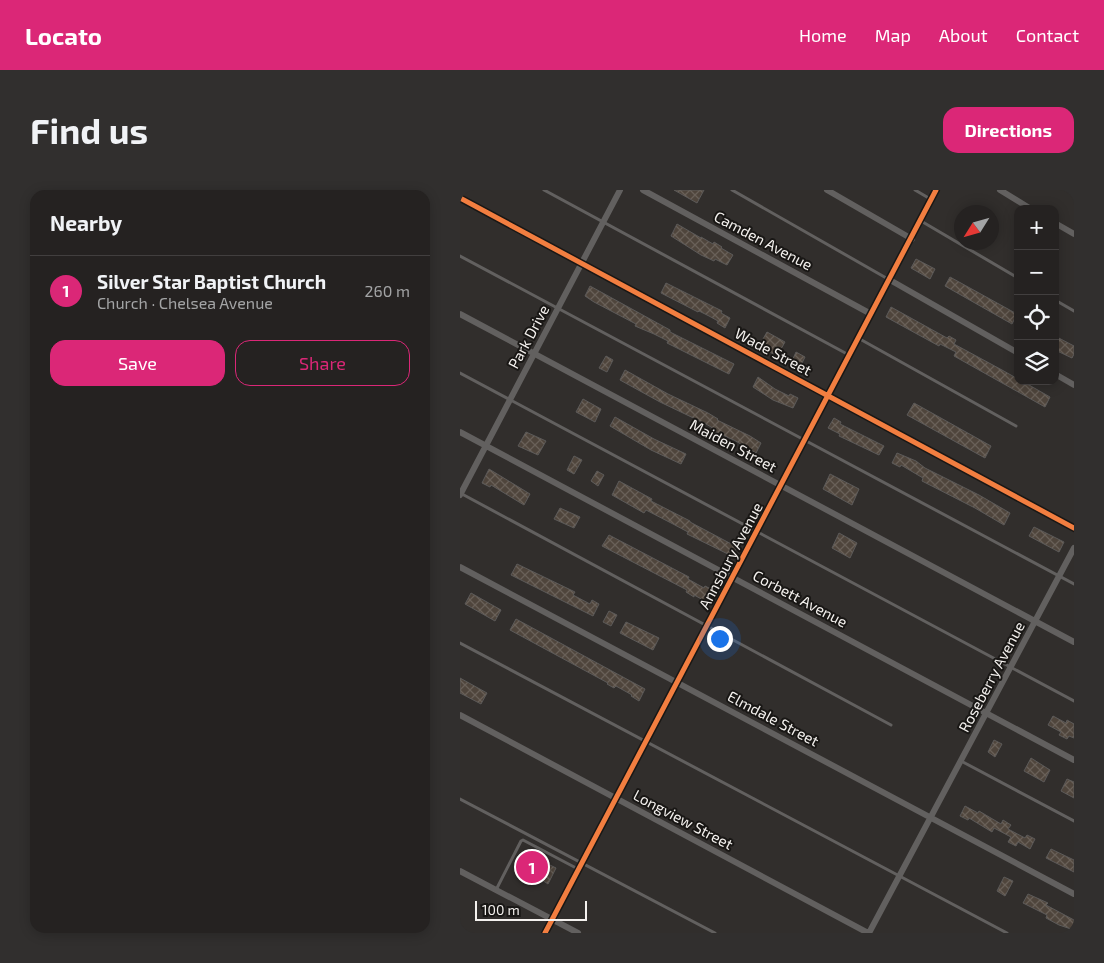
<!DOCTYPE html>
<meta charset="utf-8">
<style>
:root{--surface:#252221;--page:#312f2e;--text:#f1f3f6;--muted:#a3a4a5;--line:#423f3f;--accent:#db2777}
body{margin:0;font-family:"Exo 2",sans-serif;background:var(--page);color:var(--text)}
.controls{position:absolute;right:15px;top:15px;display:grid;overflow:hidden;border-radius:10px;box-shadow:0 2px 12px #0003}
.controls button{width:45px;height:45px;display:grid;place-items:center;padding:0;border:0;border-bottom:1px solid var(--line);background:var(--surface);color:var(--text);font:25px sans-serif}
.compass{position:absolute;left:494px;top:15px;width:45px;height:45px;border-radius:50%;background:var(--surface);box-shadow:0 2px 12px #0003;rotate:233deg}
.scale{position:absolute;left:15px;bottom:12px;width:112px;box-sizing:border-box;padding-left:5px;border:2px solid #f4f1ee;border-top:0;font-size:14px;line-height:18px;white-space:nowrap;color:#f4f1ee;-webkit-text-stroke:4px #191715;paint-order:stroke}
.you{position:absolute;left:259px;top:448px;width:18px;height:18px;margin:-12px;border:4px solid #fff;border-radius:50%;background:#1a73e8;box-shadow:0 0 0 8px #1a73e833}
.badge{display:grid;place-items:center;width:32px;height:32px;border-radius:50%;background:var(--accent);color:#fff;font-size:16px;font-weight:700}
.pin{position:absolute;translate:-50% -50%;border:2px solid #fff;box-shadow:0 1px 5px #0006}
.list{margin:0;padding:0;list-style:none}
h2{display:flex;justify-content:space-between;align-items:center;height:65px;margin:0;padding:0 20px;font-size:21px}
h2 small{font-size:16px;font-weight:400;color:var(--muted)}
.list li{display:grid;grid-template-columns:32px 1fr auto;gap:15px;align-items:center;box-sizing:border-box;height:70px;padding:0 20px;border-top:1px solid var(--line)}
.list b{display:block;font-size:19px;white-space:nowrap}
.list p{margin:0;font-size:16px;white-space:nowrap;color:var(--muted)}
.list em{font-size:16px;font-style:normal;color:var(--muted)}
.actions{display:flex;gap:10px;padding:15px 20px}
.actions a{flex:1;padding:11px 0;border:1px solid var(--accent);border-radius:15px;text-align:center;font-size:18px;color:var(--accent)}
.actions .main{background:var(--accent);color:#fff}
.icon{flex:none;width:28px;height:28px;fill:none;stroke:currentColor;stroke-width:2;stroke-linecap:round;stroke-linejoin:round}
.map{position:relative;flex:none;width:614px;height:743px;overflow:hidden;border-radius:15px}
header{display:flex;align-items:center;gap:30px;box-sizing:border-box;height:70px;padding:0 25px;background:var(--accent);color:#fff}
header strong{font-size:24px}
nav{display:flex;gap:28px;margin-inline-start:auto;font-size:18px}
.intro{display:flex;align-items:center;justify-content:space-between;box-sizing:border-box;height:120px;padding:0 30px}
h1{margin:0;font-size:35px}
.button{padding:12px 22px;border-radius:15px;background:var(--accent);color:#fff;font-size:18px;font-weight:700}
main{display:flex;gap:30px;padding:0 30px}
aside{flex:1;background:var(--surface);border-radius:15px;box-shadow:0 2px 12px #0003}
.map>svg:first-child{display:block}
</style>
<header>
<strong>Locato</strong>
<nav><a>Home</a><a>Map</a><a>About</a><a>Contact</a></nav>
</header>
<div class="intro"><h1>Find us</h1><a class="button">Directions</a></div>
<main>
<aside>
<h2>Nearby<small></small></h2>
<ul class="list">
<li><span class="badge">1</span><div><b>Silver Star Baptist Church</b><p>Church · Chelsea Avenue</p></div><em>260 m</em></li>
</ul>
<div class="actions"><a class="main">Save</a><a>Share</a></div>
</aside>
<div class="map">
<svg width="614" height="743" viewBox="0 0 614 743">
<defs>
<pattern id="building-cross-hatch" width="8" height="8" patternUnits="userSpaceOnUse" patternTransform="scale(1.25)"><rect width="8" height="8" fill="#4f453c"/><path d="M0 0l8 8M0 8l8-8" fill="none" stroke="#696058"/></pattern>
</defs>
<rect width="100%" height="100%" fill="#312e2c"/>
<path fill="url(#building-cross-hatch)" stroke="#5c5a59" d="M 214,0 L 244,0 L 237,13 Z
M 217,34 L 241,48 L 241,47 L 253,54 L 254,52 L 262,57 L 261,58 L 273,65 L 267,75 L 255,69 L 254,71 L 241,65 L 211,46 Z
M 456,69 L 475,79 L 470,89 L 451,78 Z
M 490,87 L 557,124 L 552,134 L 485,96 Z
M 206,93 L 262,121 L 261,123 L 270,128 L 265,138 L 257,133 L 258,131 L 249,126 L 239,121 L 238,122 L 201,103 Z
M 130,96 L 210,140 L 210,142 L 274,174 L 269,184 L 207,153 L 208,151 L 194,144 L 175,136 L 176,134 L 134,112 L 125,106 Z
M 431,117 L 487,148 L 489,146 L 496,150 L 494,154 L 542,180 L 558,189 L 558,191 L 562,191 L 590,207 L 585,217 L 494,166 L 496,162 L 480,154 L 479,156 L 426,127 Z
M 307,142 L 325,152 L 317,166 L 299,156 Z
M 595,146 L 614,156 L 614,164 L 612,168 L 595,160 Z
M 336,162 L 345,167 L 340,177 L 332,171 Z
M 146,166 L 153,170 L 147,182 L 139,178 Z
M 165,180 L 208,204 L 248,223 L 258,229 L 257,230 L 290,246 L 301,253 L 296,263 L 274,250 L 255,242 L 256,240 L 246,234 L 200,212 L 160,190 Z
M 298,187 L 315,199 L 329,206 L 330,204 L 338,208 L 333,218 L 313,210 L 293,197 Z
M 123,209 L 141,219 L 135,232 L 116,222 Z
M 454,213 L 531,256 L 525,268 L 447,225 Z
M 155,227 L 194,249 L 226,264 L 221,274 L 191,260 L 150,236 Z
M 374,228 L 381,232 L 380,234 L 424,256 L 419,265 L 379,246 L 380,244 L 368,238 Z
M 66,242 L 86,251 L 78,265 L 58,256 Z
M 437,263 L 456,271 L 465,278 L 519,305 L 550,323 L 544,335 L 515,318 L 462,291 L 463,288 L 441,275 L 440,277 L 432,273 Z
M 114,266 L 122,270 L 114,284 L 107,280 Z
M 29,279 L 70,304 L 64,315 L 31,295 L 30,297 L 22,293 Z
M 137,281 L 144,285 L 138,296 L 131,291 Z
M 370,284 L 399,299 L 392,315 L 363,299 Z
M 159,291 L 192,309 L 191,311 L 230,331 L 230,332 L 277,357 L 272,366 L 227,344 L 228,342 L 213,334 L 186,320 L 184,323 L 152,305 Z
M 100,318 L 120,327 L 114,338 L 94,329 Z
M 574,337 L 604,352 L 599,362 L 569,346 Z
M 379,343 L 397,353 L 390,368 L 372,358 Z
M 149,345 L 229,387 L 228,389 L 244,398 L 245,396 L 253,400 L 247,412 L 234,405 L 234,407 L 226,402 L 227,400 L 142,356 Z
M 57,374 L 115,402 L 113,405 L 130,414 L 132,410 L 139,414 L 133,426 L 51,385 Z
M 11,403 L 41,420 L 35,431 L 5,414 Z
M 149,421 L 157,425 L 151,436 L 143,432 Z
M 56,429 L 185,499 L 179,511 L 171,506 L 172,505 L 156,496 L 154,498 L 147,494 L 148,493 L 50,440 Z
M 166,432 L 199,448 L 193,460 L 160,443 Z
M 0,488 L 27,503 L 21,514 L 0,503 Z
M 593,526 L 606,533 L 607,530 L 614,534 L 614,548 L 609,546 L 607,549 L 599,545 L 601,542 L 588,535 Z
M 534,550 L 542,554 L 535,567 L 528,562 Z
M 571,568 L 590,580 L 584,592 L 564,581 Z
M 607,589 L 614,592 L 614,608 L 601,601 Z
M 505,616 L 518,623 L 519,621 L 541,634 L 543,630 L 551,635 L 548,639 L 565,648 L 567,645 L 575,649 L 570,659 L 558,652 L 556,656 L 548,652 L 551,647 L 534,638 L 532,642 L 509,628 L 508,630 L 500,626 Z
M 591,659 L 614,670 L 614,682 L 586,668 Z
M 65,660 L 75,665 L 73,669 L 88,678 L 90,675 L 96,678 L 88,694 L 82,690 L 83,688 L 66,679 L 64,681 L 56,677 Z
M 544,687 L 553,691 L 545,706 L 537,701 Z
M 568,704 L 588,713 L 586,715 L 614,730 L 614,740 L 599,735 L 586,728 L 587,725 L 563,713 Z"/>
<g fill="none" stroke-linecap="round" stroke-linejoin="round">
<path stroke="#62605f" stroke-width="3" d="M 84,0 L 389,165
M 272,0 L 428,89
M 455,0 L 472,10
M 461,31 L 558,88
M 0,66 L 614,394
M 595,110 L 614,121
M 398,148 L 556,236
M 0,183 L 614,511
M 2,304 L 431,535
M 0,453 L 547,743
M 501,571 L 614,631
M 0,609 L 255,743
M 36,700 L 61,651 L 63,650 L 118,679"/>
<path stroke="#62605f" stroke-width="6" d="M 183,0 L 411,124
M 367,0 L 452,49
M 540,0 L 571,19
M 0,8 L 614,338
M 595,33 L 614,44
M 430,90 L 558,163
M 0,124 L 614,452
M 595,184 L 614,195
M 0,242 L 614,570
M 0,305 L 160,0
M 0,377 L 614,704
M 0,525 L 408,743
M 0,681 L 118,743
M 85,743 L 476,0
M 409,743 L 614,358"/>
<g stroke="#191715" stroke-width="8">
<path id="cycleway" d="M 0,8 L 614,338
M 85,743 L 476,0"/>
</g>
<use href="#cycleway" stroke="#f27e40" stroke-width="5"/>
</g>
<g text-anchor="middle" stroke-width="4" stroke-linejoin="round" paint-order="stroke">
<g font-size="15" fill="#f4f1ee" stroke="#191715">
<text transform="translate(303 51) rotate(28)" y="5">Camden Avenue</text>
<text transform="translate(69 147) rotate(-62)" y="5">Park Drive</text>
<text transform="translate(313 162) rotate(28)" y="5">Wade Street</text>
<text transform="translate(273 256) rotate(28)" y="5">Maiden Street</text>
<text transform="translate(271 366) rotate(-62)" y="5">Annsbury Avenue</text>
<text transform="translate(340 409) rotate(28)" y="5">Corbett Avenue</text>
<text transform="translate(532 487) rotate(-62)" y="5">Roseberry Avenue</text>
<text transform="translate(313 529) rotate(28)" y="5">Elmdale Street</text>
<text transform="translate(223 630) rotate(28)" y="5">Longview Street</text>
</g>
</g>
</svg>
<div class="controls">
<button>+</button>
<button>−</button>
<button><svg class="icon" aria-label="locate" viewBox="0 0 24 24"><circle cx="12" cy="12" r="6"/><path d="M12 2v4M12 18v4M2 12h4M18 12h4"/></svg></button>
<button><svg class="icon" aria-label="layers" viewBox="0 0 24 24"><path d="M12 4l9 5-9 5-9-5zM3 14l9 5 9-5"/></svg></button>
</div>
<svg class="compass" viewBox="-18 -18 36 36"><path d="M0-13l5 13h-10z" fill="#e53935"/><path d="M0 13l5-13h-10z" fill="#a3a4a5"/></svg>
<div class="scale">100 m</div>
<div class="you"></div>
<div class="pin badge" style="left:72px;top:677px">1</div>
</div>
</main>
